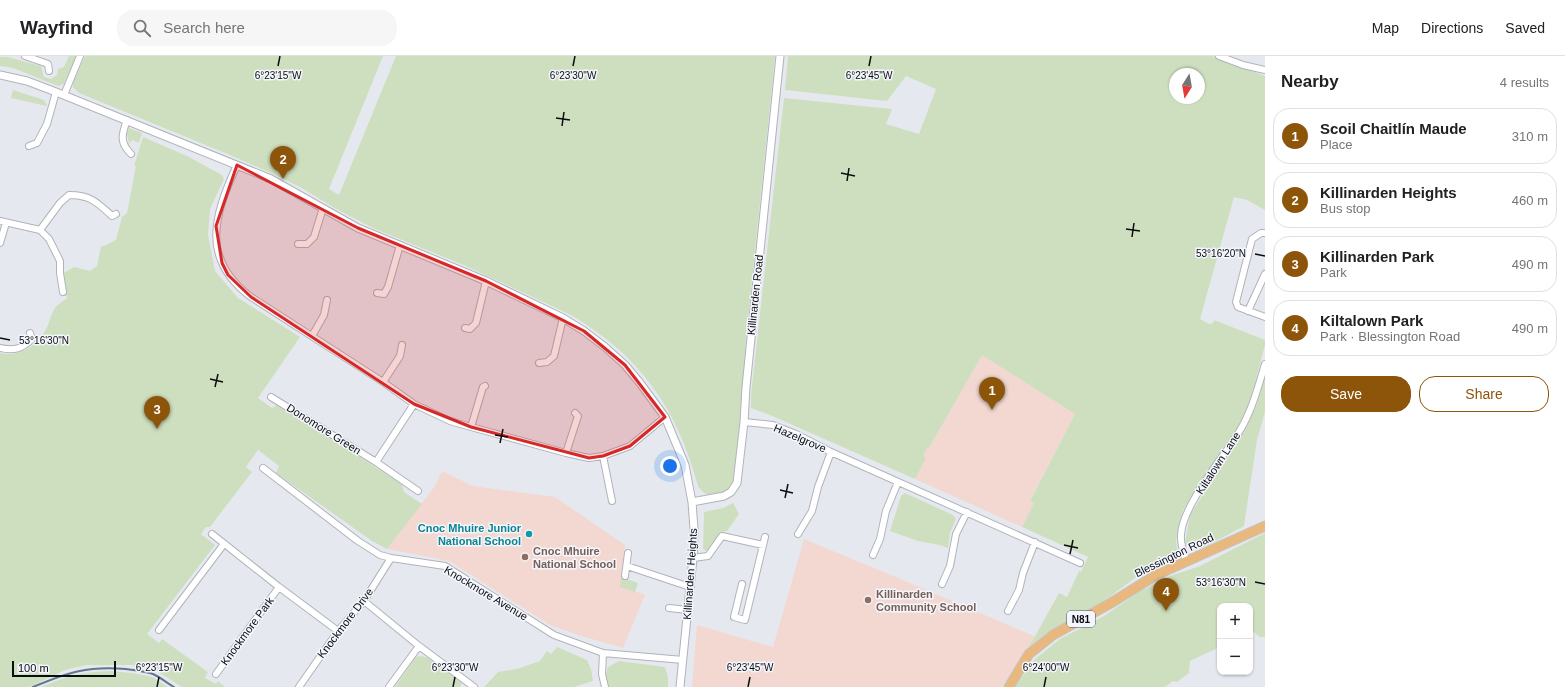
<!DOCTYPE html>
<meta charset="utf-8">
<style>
:root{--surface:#fff;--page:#f6f6f6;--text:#202124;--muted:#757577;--line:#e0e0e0;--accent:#8d550a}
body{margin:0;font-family:Helvetica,sans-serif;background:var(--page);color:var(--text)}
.controls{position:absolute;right:12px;bottom:12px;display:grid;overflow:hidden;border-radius:8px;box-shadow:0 1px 3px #0004}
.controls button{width:36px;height:36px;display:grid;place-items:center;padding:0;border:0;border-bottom:1px solid var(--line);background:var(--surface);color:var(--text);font:20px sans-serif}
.compass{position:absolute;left:1169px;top:12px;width:36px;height:36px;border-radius:50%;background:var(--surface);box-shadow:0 1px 3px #0004;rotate:191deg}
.scale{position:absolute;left:12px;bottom:10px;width:104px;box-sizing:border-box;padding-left:4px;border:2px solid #0b0c0e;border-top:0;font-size:11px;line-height:14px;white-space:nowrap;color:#0b0c0e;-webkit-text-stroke:3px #f3f6fd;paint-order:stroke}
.you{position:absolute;left:670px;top:410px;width:14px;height:14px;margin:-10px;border:3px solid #fff;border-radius:50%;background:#1a73e8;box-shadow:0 0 0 6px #1a73e833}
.badge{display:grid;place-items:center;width:26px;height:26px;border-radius:50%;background:var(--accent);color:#fff;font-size:13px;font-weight:700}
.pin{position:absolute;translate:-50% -33px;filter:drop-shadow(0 1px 2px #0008)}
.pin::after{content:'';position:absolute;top:21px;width:14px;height:12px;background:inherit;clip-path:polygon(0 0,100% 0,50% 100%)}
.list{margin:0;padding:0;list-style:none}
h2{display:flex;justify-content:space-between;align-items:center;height:52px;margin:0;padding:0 16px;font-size:17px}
h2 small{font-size:13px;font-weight:400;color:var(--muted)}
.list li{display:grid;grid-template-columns:26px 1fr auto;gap:12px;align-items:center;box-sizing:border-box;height:56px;margin:0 8px 8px;padding:0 8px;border:1px solid var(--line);border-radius:16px}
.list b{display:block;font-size:15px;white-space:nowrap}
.list p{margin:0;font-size:13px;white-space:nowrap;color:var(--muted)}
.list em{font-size:13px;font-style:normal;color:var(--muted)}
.actions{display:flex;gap:8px;padding:12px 16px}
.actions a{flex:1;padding:9px 0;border:1px solid var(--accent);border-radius:16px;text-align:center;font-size:14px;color:var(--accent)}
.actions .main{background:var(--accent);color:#fff}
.icon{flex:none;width:22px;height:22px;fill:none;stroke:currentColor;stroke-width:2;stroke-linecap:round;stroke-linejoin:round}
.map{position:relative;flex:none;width:1265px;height:631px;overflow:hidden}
header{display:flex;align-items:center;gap:24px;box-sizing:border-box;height:56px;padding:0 20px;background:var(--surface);border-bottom:1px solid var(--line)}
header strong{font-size:19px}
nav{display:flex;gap:22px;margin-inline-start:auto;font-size:14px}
.search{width:280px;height:36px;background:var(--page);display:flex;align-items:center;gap:10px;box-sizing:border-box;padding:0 14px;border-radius:16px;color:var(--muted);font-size:15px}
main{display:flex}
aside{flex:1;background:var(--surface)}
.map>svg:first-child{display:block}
</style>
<header>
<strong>Wayfind</strong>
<div class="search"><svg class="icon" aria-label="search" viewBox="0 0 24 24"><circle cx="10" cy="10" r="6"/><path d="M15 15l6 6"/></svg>Search here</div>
<nav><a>Map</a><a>Directions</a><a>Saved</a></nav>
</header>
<main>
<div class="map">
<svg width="1265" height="631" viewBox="0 0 1265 631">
<rect width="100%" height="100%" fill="#e5e9ef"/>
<path fill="#f2d8d1" d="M 982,298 L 1075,358 L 1030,444 L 1035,447 L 1022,471 L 915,423 L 926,402 L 922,400 L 927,392 L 929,392 Z
M 442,415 L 473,430 L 555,441 L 625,489 L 621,530 L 645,539 L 623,592 L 578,579 L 550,569 L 449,505 L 387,493 L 435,430 Z
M 804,483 L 891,519 L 1036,581 L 1002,631 L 692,631 L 697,569 L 773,591 Z"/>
<path fill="#cedfbf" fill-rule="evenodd" d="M 69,0 L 77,0 L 65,25 L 64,28 L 58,30 L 13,12 L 0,10 L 0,1 L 8,1 L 41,10 L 44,21 L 51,23 L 57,19 L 58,13 L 64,11 Z
M 85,0 L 383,0 L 329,133 L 339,139 L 396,0 L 775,0 L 746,283 L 736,413 C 735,419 734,426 730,431 C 726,437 714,441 707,438 C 703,437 700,433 698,430 C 677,352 640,300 571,259 L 466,210 L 375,173 L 336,153 L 300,131 L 271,117 L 230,99 L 79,37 L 73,31 L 73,26 Z
M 788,0 L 1212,0 L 1265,20 L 1265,154 L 1247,144 L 1234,141 L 1200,263 L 1209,268 L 1213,267 L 1214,264 L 1265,284 L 1265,289 L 1250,346 L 1239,370 L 1183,454 L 1178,472 L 1176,486 L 1178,496 L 1174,504 L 1165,508 L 1151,510 L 1104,545 L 1071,564 L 1045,578 L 1029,591 L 1059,537 L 1067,541 L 1079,515 L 1081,516 L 1088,501 L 1022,471 L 1034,447 L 1030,445 L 1075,358 L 982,299 L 929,392 L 927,392 L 923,400 L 926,402 L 915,423 L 770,359 L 751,352 L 751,339 L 784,42 L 892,53 L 886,68 L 919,78 L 936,33 L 906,20 L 887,45 L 785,34 ZM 1175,18 L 1199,18 L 1199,42 L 1175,42 Z
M 13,34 L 44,44 L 47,50 L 11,42 Z
M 129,72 L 142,77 L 139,87 L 132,84 L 129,88 L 127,78 Z
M 143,81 L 189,101 L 222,119 L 224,123 L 210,153 L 208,179 L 215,215 L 238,242 L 300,281 L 258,342 L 272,352 L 277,349 L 402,428 L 404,436 L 422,448 L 387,493 L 372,485 L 276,417 L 279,410 L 258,394 L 246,411 L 252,416 L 210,471 L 206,471 L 201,478 L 215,489 L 147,578 L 159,587 L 162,583 L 208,616 L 205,622 L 216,628 L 218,625 L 225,631 L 182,631 L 155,614 L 132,609 L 86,609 L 65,614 L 30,631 L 0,631 L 0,297 C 19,302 38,289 46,273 C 50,266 50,259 55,252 C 58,248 63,245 67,242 L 62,218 L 74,211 L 90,215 L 97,210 L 101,190 L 104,190 L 116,184 L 122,161 L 127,157 L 136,110 L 134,110 Z
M 1265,319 L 1265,356 L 1257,384 L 1244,470 L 1207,490 L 1193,494 L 1185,487 L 1190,459 L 1245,374 L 1257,348 Z
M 905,437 L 953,459 L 956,463 L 950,477 L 948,492 L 940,489 L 918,485 L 890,475 L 901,440 Z
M 733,447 L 739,458 L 727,475 L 720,476 L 711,493 L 706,495 L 703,493 L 704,456 L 723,452 Z
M 1265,477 L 1265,581 L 1260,581 L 1255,577 L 1250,575 L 1250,550 L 1220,550 L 1220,591 L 1190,605 L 1189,617 L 1177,626 L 1173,625 L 1165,631 L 1015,631 L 1034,604 L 1060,583 L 1104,560 L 1139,536 L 1154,528 L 1173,519 L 1200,510 Z
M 621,521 L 638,527 L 635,536 L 620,531 Z
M 557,591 L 587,604 L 591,613 L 593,625 L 574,631 L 484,631 L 498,616 L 517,613 L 540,605 L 547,595 L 551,598 Z
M 422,600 L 428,602 L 462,627 L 460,631 L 395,631 L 416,601 Z
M 619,605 L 665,611 L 668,621 L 668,631 L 608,631 L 605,623 L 608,611 Z
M 110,615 L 132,617 L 152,621 L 168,631 L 41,631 C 68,620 81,616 110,615 Z"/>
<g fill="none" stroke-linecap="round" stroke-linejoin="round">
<path stroke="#62778c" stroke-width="2" d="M 33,631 C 69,616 87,610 126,613 C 134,614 145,615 153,618 C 160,621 167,627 174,631"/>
<g stroke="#b0b3ba" stroke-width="8">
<path id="minor" d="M 25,0 L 48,8 L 49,15
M 1219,0 L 1243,9 L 1265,14
M 64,39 L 80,0
M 127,64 C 122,78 119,86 131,98
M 29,90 L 37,87 L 47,68 L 56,36
M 237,109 C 214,159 200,203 251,241 L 383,326 L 414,348 L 450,365 L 471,371 L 566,397 L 589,402 L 603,400 L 630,390 L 665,361
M 0,165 L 40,174 L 49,183 L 60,205 L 60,217 L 63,236
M 40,174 L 60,147 L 69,139 C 90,139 97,146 112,160 L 116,158
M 1265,177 L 1261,177 L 1252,183 L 1236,246 L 1238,251 L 1265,261
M 0,187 L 6,167
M 298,188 L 307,188 L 314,181 L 323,152
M 377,237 L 384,238 L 388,231 L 400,189
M 1248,255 L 1265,218
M 465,272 L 470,273 L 476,267 L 486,225
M 312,280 L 324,259 L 327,244
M 0,292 C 14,295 22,293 32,283 L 30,277
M 539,307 L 547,306 L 554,300 L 563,262
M 383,326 L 400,300 L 402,289
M 271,341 L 376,406 L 418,435
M 744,366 L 773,369 L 796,378 L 831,396 L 1080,507
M 471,371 L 483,331 L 485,330
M 566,397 L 578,360 L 575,357
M 603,400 L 612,445
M 376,406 L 414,348
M 263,412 L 358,485 L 380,499 L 391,502 L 445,510 L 554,579 L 603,597 L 683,604
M 212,478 L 279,531 L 338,575
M 798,478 L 812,455 L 818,431 L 831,396
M 873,499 L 880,483 L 886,455 L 898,426
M 693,502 L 708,500 L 722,480 L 763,489
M 1187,506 C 1184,497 1180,489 1181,479 C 1182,450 1223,402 1239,376 C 1252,355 1258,331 1265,308
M 627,510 L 690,531
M 625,520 L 628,497
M 742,528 L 734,561 L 745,564 L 765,481
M 942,528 L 950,510 L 956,478 L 967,456
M 364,545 L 419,590 L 474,631
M 669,552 L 688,554
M 1008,555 L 1019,534 L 1023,517 L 1035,486
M 159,574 L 224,488
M 603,597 L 602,618 L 605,631
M 216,618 L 279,531
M 299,631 L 338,575 L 364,545 L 391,502
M 389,631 L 419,590"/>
</g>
<g stroke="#b0b3ba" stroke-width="9">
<path id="tertiary" d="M 0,19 L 27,25 L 56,36 L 271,123 L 358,172 L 486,225 L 563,262 L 584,275 L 605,291 L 625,309 L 640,327 L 665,361 L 685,409 L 692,446 L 694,473 L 693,502 L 680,631
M 692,446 L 724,440 L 731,436 L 737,427 L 744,366 L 746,331 L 780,0"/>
</g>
<g stroke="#c4c5c5" stroke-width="11">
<path id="primary" d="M 1009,631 L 1029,598 L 1053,579 L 1111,547 L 1156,519 L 1265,470"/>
</g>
<use href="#minor" stroke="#fff" stroke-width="6"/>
<use href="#tertiary" stroke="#fff" stroke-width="7"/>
<use href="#primary" stroke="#e8b87e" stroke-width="9"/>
</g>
<path fill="#d62828" fill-opacity="0.2" stroke="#d62828" stroke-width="3" stroke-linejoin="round" d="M 237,109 L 358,172 L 486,225 L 584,275 L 625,309 L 665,361 L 630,390 L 603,400 L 589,402 L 471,371 L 414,348 L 251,241 L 228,219 L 222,207 L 216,170 Z"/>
<path fill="none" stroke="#0b0c0e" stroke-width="1.5" d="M 278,10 L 280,0M 573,10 L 575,0M 869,10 L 871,0M 556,62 L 570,64M 562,70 L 564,56M 841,117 L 855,120M 847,125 L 849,112M 1126,173 L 1140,175M 1132,181 L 1134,167M 1255,198 L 1265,200M 0,282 L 10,284M 210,323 L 223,326M 215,331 L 218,318M 495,379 L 508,381M 500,387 L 503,373M 780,434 L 793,437M 785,442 L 788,428M 1064,489 L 1078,492M 1070,498 L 1073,484M 1255,526 L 1265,528M 157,631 L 159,621M 453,631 L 455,621M 748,631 L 750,621M 1044,631 L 1046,621"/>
<circle fill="#0f9aa8" stroke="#f3f6fd" stroke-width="1.5" cx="529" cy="478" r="4"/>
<g fill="#8d6e63" stroke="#f3f6fd" stroke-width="1.5">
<circle cx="525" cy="501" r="4"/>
<circle cx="868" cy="544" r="4"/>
</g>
<g text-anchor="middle" stroke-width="3" stroke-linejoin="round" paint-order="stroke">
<rect fill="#f3f6fd" stroke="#515256" stroke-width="1" x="1067" y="555" width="28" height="16" rx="3"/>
<g font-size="10" font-weight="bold" fill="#0b0c0e">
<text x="1081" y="567">N81</text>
</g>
<g font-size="11" fill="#0b0c0e" stroke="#f3f6fd">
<text transform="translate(755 239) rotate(-84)" y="4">Killinarden Road</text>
<text transform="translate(324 373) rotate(32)" y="4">Donomore Green</text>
<text transform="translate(800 382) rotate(23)" y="4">Hazelgrove</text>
<text transform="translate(1218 407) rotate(-57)" y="4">Kiltalown Lane</text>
<text transform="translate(1174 499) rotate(-26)" y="4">Blessington Road</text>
<text transform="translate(690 518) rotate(-86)" y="4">Killinarden Heights</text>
<text transform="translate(486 537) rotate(31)" y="4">Knockmore Avenue</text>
<text transform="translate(345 567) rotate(-53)" y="4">Knockmore Drive</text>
<text transform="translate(247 575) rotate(-54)" y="4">Knockmore Park</text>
</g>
<g font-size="11" font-weight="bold" fill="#0d838f" stroke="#f3f6fd" text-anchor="end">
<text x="521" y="476">Cnoc Mhuire Junior<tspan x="521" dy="13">National School</tspan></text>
</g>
<g font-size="11" font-weight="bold" fill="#785e54" stroke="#f3f6fd" text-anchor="start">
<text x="533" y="499">Cnoc Mhuire<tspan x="533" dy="13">National School</tspan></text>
<text x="876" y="542">Killinarden<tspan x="876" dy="13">Community School</tspan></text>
</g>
</g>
<g font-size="10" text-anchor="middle" fill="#0b0c0e" stroke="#f3f6fd" stroke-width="3" stroke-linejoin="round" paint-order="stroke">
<text x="278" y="23">6°23'15"W</text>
<text x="573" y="23">6°23'30"W</text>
<text x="869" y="23">6°23'45"W</text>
<text x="1221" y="201">53°16'20"N</text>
<text x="44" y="288">53°16'30"N</text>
<text x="1221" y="530">53°16'30"N</text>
<text x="159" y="615">6°23'15"W</text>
<text x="455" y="615">6°23'30"W</text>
<text x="750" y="615">6°23'45"W</text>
<text x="1046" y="615">6°24'00"W</text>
</g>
</svg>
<div class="controls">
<button>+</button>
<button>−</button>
</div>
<svg class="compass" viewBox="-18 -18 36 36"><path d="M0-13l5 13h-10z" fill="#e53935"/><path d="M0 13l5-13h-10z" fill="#757577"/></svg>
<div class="scale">100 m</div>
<div class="you"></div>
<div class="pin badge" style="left:992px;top:354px">1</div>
<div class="pin badge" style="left:283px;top:123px">2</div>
<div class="pin badge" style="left:157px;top:373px">3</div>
<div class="pin badge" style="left:1166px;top:555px">4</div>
</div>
<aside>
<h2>Nearby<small>4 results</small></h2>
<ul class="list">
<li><span class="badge">1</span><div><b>Scoil Chaitlín Maude</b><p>Place</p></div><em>310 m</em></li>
<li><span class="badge">2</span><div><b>Killinarden Heights</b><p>Bus stop</p></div><em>460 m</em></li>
<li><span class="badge">3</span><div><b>Killinarden Park</b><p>Park</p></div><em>490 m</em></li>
<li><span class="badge">4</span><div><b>Kiltalown Park</b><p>Park · Blessington Road</p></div><em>490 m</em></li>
</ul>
<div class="actions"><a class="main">Save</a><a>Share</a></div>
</aside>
</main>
